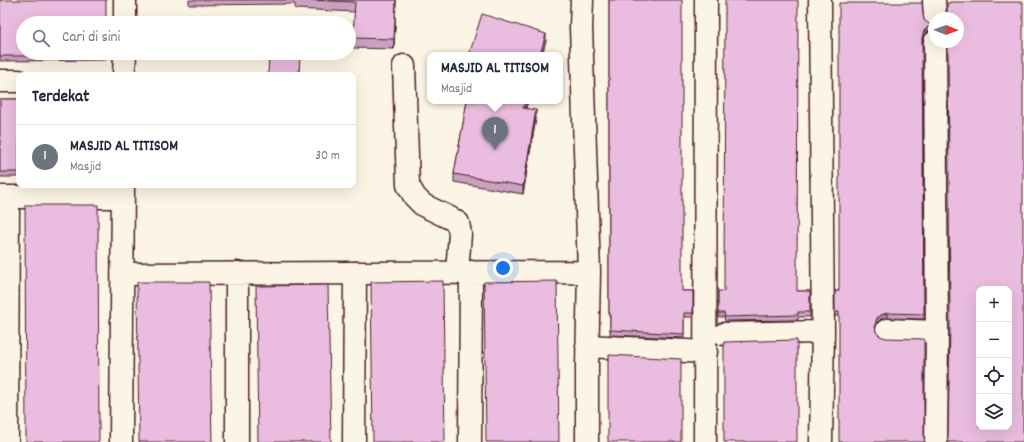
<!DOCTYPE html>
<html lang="id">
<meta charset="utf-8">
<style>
:root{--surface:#fff;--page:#f2f2f3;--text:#1f2937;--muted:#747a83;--line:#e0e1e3;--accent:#db2777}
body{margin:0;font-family:Dekko,sans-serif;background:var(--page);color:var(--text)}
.controls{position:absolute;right:12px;bottom:12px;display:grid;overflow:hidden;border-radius:8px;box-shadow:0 4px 16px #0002}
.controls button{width:36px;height:36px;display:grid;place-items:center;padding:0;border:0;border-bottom:1px solid var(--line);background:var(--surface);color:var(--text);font:20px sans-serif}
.compass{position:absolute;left:928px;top:12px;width:36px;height:36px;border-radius:50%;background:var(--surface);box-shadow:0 4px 16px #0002;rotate:91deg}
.you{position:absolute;left:503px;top:268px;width:14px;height:14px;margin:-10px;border:3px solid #fff;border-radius:50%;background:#1a73e8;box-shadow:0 0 0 6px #1a73e833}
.badge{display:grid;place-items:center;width:26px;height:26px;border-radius:50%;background:var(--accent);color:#fff;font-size:13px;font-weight:700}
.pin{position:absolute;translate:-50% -33px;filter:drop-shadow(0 1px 2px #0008)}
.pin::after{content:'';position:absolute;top:21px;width:14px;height:12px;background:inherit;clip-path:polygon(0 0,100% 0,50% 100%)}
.popup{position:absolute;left:427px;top:52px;width:136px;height:52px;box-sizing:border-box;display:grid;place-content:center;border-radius:8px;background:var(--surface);filter:drop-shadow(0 1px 3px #0005);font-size:13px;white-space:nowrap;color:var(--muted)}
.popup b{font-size:15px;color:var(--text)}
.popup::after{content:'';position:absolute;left:50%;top:100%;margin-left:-8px;border:8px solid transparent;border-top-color:var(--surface)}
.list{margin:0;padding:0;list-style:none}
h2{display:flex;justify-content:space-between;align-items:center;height:52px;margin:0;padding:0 16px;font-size:17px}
h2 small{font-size:13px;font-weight:400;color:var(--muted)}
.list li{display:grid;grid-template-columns:26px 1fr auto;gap:12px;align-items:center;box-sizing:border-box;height:64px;padding:0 16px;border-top:1px solid var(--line)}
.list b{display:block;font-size:15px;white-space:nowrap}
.list p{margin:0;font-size:13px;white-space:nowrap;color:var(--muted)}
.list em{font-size:13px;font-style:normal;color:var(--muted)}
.icon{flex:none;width:22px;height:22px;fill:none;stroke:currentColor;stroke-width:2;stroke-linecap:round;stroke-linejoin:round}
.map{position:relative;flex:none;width:1024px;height:442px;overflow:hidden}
.search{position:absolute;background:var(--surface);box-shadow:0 4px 16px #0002;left:16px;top:16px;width:340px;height:44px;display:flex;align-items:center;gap:10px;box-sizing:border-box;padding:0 14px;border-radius:22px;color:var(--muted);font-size:15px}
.panel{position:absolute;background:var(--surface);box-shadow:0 4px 16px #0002;left:16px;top:72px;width:340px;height:116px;border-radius:8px}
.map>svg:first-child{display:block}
</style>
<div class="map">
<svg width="1024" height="442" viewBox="0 0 1024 442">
<rect width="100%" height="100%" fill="#fcf5e5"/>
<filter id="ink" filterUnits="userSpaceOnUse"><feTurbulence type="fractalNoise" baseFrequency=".025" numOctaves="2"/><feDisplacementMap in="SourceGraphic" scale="8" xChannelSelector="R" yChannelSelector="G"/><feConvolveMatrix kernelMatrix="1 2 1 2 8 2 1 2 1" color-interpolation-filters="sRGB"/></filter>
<g filter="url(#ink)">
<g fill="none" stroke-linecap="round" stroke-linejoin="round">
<g stroke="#4a1f2b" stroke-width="25">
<path id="minor" d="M 582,0 L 581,27 L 589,272 L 587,366 L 587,442
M 820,0 L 823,332 L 821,442
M 934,0 L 935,18
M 125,23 L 125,0
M 935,42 L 937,332 L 936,442
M 404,66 L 408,185 L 415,197 L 423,205 L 450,218 L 458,223 L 460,234 L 457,272
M 124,75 L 125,53
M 0,81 L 19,81
M 0,197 L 123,197
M 237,273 L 237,442
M 123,274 L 589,272
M 887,330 L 937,332
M 724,334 L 823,332
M 587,346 L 706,352
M 7,442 L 8,197
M 121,442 L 123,185
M 354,442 L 355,273
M 470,442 L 471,272
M 705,442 L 706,0"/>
</g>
<use href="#minor" stroke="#fcf5e5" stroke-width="22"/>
</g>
<path fill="#c9a2c0" stroke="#4a1f2b" d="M 0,0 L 106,53 L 106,60 L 0,61 Z
M 189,0 L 396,0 L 394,49 L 353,48 L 355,12 L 295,9 L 295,4 L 189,5 Z
M 609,0 L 682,291 L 693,291 L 693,317 L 684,317 L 684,338 L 610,335 L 610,317 L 609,317 Z
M 923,14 L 924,20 L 933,30 L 928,31 L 924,36 L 923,42 L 924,319 L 887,318 L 881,319 L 877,323 L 875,328 L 876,332 L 924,438 L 839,316 L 835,316 L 835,291 L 839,291 Z
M 0,99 L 19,99 L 19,177 L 0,177 Z
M 467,101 L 528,101 L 526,108 L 536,118 L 523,194 L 454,182 L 454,174 Z
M 797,291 L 810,291 L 810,317 L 798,317 L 798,320 L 725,321 L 724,317 L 718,317 L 718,313 Z"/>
<path fill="#a4849c" stroke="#4a1f2b" d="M 396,0 L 394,49 L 394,39 Z
M 933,25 L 933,30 L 928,31 L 924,36 L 922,42 L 922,38 L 924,31 L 928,27 Z
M 546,34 L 546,41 L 542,55 L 540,55 Z
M 526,101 L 528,101 L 523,116 L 523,108 Z
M 536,110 L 536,118 L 523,194 L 523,186 Z
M 887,313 L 887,318 L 881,319 L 877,323 L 875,330 L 875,325 L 877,318 L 881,315 Z"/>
<path fill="#eabcdf" stroke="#4a1f2b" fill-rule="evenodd" d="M 0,0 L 106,0 L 106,23 L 23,23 L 23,53 L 106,53 L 106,56 L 0,56 Z
M 311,0 L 396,0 L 394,39 L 353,38 L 355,2 Z
M 609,0 L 682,0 L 682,291 L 693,291 L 693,313 L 684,313 L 684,334 L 610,330 L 610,313 L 609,313 Z
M 725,0 L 798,0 L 797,291 L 810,291 L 810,312 L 798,312 L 798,315 L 725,317 L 724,313 L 718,313 L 718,291 L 724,291 Z
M 950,2 L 1023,2 L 1023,442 L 947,442 L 948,438 L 950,327 L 948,42 L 958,42 L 958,18 L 946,18 L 947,13 L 947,3 L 950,3 ZM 979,289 L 1009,289 L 1009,427 L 979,427 Z
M 839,3 L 922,3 L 923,14 L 924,20 L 929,24 L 933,25 L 928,27 L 924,31 L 922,38 L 924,314 L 887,313 L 881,315 L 877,318 L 875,325 L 876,332 L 880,336 L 886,338 L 924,339 L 924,438 L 925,442 L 839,442 L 839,312 L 835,312 L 835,291 L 839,291 Z
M 482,14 L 546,34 L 540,55 L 469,55 Z
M 269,53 L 300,55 L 299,75 L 268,75 Z
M 0,99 L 19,99 L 19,172 L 0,172 Z
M 467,101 L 526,101 L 523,108 L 536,110 L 523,186 L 454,174 Z
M 25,205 L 98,205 L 99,442 L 26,442 Z
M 443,281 L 445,442 L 373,442 L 371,282 Z
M 557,281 L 559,442 L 486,442 L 484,282 Z
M 137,282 L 209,282 L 212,442 L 139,442 Z
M 328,285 L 331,442 L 258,442 L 256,286 Z
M 797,340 L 797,442 L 724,442 L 724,342 Z
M 609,355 L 681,359 L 681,442 L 608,442 L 608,359 L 609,359 Z"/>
</g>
</svg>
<div class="controls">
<button>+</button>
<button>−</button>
<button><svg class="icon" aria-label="locate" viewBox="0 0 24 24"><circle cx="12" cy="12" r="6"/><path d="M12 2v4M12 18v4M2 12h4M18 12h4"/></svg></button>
<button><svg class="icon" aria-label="layers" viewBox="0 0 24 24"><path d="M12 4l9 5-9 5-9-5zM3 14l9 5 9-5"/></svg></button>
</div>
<svg class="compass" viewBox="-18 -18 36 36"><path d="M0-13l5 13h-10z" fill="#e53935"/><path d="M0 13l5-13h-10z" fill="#747a83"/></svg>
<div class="you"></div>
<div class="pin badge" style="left:495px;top:150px;background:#6b7280">1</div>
<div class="popup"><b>MASJID AL TITISOM</b>Masjid</div>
<div class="search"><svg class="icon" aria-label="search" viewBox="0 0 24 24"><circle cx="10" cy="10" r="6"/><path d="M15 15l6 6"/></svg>Cari di sini</div>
<section class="panel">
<h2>Terdekat<small></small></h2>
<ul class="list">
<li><span class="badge" style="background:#6b7280">1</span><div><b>MASJID AL TITISOM</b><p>Masjid</p></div><em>30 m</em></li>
</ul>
</section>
</div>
